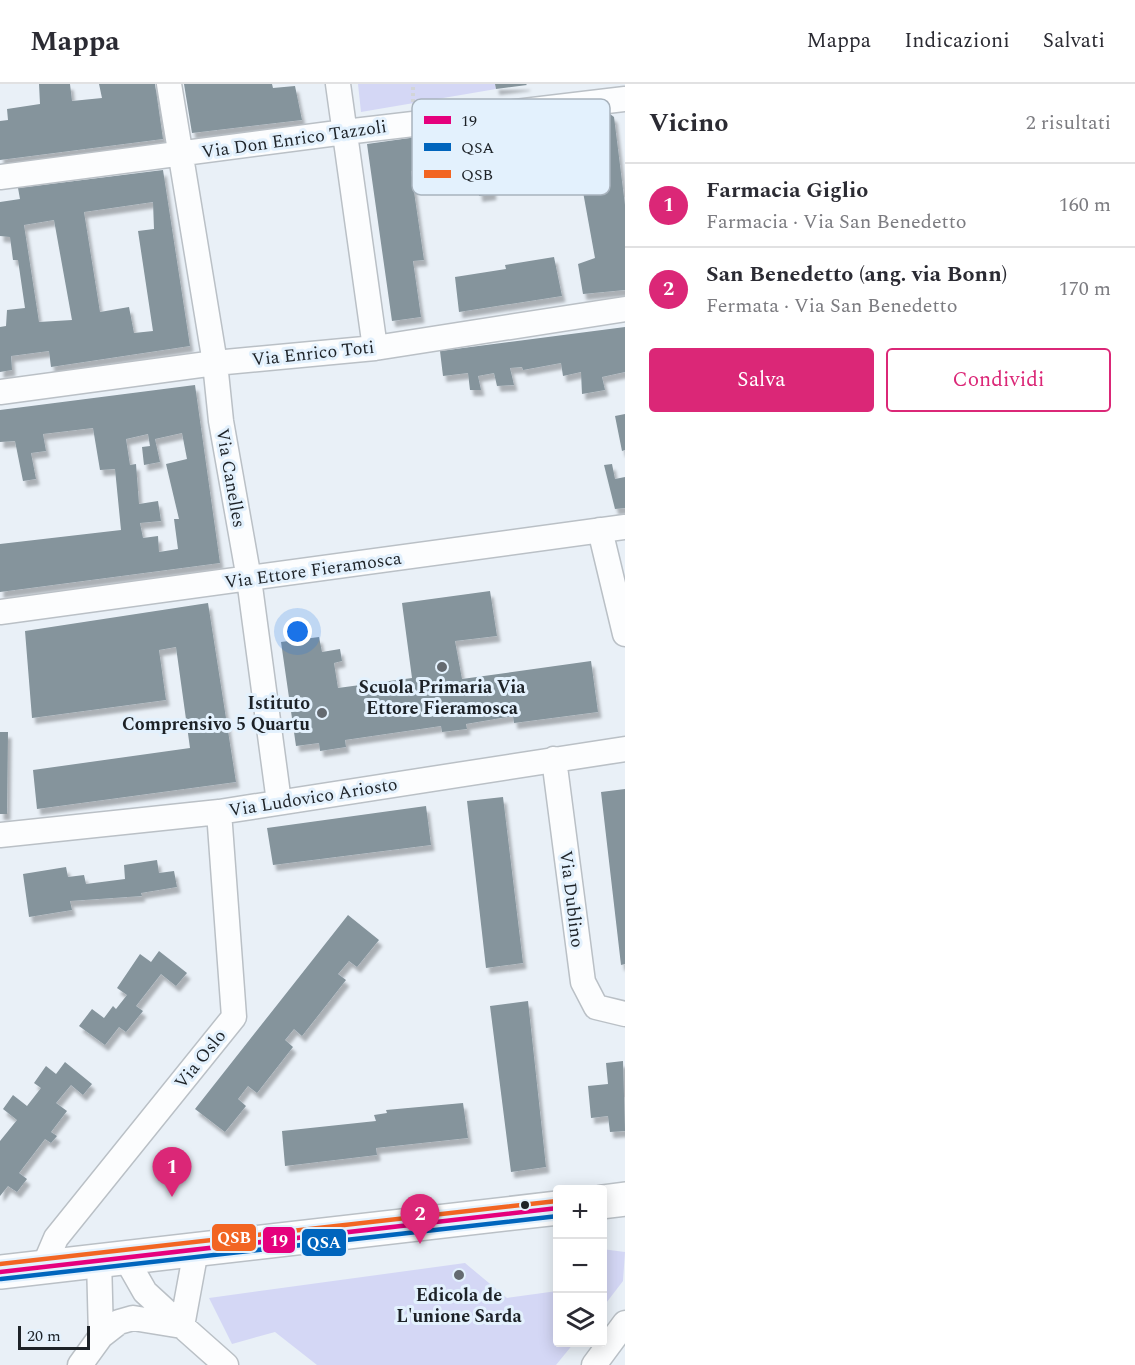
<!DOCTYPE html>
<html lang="it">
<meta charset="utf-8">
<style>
:root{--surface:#fff;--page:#f2f2f3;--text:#2b2b33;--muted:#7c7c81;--line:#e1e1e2;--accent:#db2777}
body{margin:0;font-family:Spectral,serif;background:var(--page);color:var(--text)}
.controls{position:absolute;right:18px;bottom:18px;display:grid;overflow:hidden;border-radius:6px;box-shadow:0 3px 15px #0003}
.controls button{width:54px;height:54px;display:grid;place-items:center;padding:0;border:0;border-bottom:2px solid var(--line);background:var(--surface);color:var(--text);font:30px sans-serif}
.scale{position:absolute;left:18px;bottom:15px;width:72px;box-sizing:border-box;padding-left:6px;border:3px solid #1d2227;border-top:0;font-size:16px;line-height:21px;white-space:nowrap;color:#1d2227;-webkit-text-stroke:4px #e3f1fd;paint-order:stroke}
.you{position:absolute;left:298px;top:548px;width:21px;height:21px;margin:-15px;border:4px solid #fff;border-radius:50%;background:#1a73e8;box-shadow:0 0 0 9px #1a73e833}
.badge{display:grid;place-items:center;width:39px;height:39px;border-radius:50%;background:var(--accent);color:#fff;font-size:20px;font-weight:700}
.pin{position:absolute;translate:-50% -50px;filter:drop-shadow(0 2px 3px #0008)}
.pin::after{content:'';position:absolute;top:32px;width:21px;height:18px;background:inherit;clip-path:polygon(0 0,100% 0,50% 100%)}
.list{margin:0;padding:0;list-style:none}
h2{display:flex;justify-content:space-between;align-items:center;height:78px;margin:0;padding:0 24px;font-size:26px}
h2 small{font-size:20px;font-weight:400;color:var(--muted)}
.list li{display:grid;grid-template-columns:39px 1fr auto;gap:18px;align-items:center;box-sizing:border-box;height:84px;padding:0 24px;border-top:2px solid var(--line)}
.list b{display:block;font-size:22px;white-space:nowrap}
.list p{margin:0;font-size:20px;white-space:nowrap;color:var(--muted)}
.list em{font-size:20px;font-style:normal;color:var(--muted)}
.actions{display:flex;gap:12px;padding:18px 24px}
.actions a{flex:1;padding:14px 0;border:2px solid var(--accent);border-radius:6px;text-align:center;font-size:21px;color:var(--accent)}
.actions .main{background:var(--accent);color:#fff}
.icon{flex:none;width:33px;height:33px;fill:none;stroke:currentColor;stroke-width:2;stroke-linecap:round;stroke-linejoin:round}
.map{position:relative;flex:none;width:625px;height:1281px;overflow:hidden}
header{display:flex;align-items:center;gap:36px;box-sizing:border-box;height:84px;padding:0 30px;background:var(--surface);border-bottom:2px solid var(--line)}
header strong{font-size:28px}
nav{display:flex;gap:33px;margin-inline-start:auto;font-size:21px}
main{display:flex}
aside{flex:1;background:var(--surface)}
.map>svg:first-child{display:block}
</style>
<header>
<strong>Mappa</strong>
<nav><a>Mappa</a><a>Indicazioni</a><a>Salvati</a></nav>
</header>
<main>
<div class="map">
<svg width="625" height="1281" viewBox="0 0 625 1281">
<defs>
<filter id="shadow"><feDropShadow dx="3.5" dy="6" stdDeviation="1.5" flood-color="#0004"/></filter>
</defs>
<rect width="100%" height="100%" fill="#e9f0f7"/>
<path fill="#d4d7f5" d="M 358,0 L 495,0 L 496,5 L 361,28 Z
M 602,1165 L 625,1168 L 623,1197 L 603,1223 Z
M 465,1179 L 507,1214 L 557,1207 L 558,1258 L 574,1259 L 556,1281 L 317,1281 L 275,1248 L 232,1260 L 209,1214 Z"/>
<path fill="#85949c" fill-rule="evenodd" filter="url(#shadow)" d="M 39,0 L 70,0 L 72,17 L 102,14 L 99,0 L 155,0 L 163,55 L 0,76 L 0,37 L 8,36 L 7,25 L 40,20 Z
M 184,0 L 272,0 L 273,4 L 295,2 L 302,36 L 192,49 Z
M 495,0 L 526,0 L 527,1 L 496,5 Z
M 606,27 L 614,33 L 625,121 L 625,206 L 583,210 L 578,180 L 595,174 L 576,69 L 567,71 L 563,33 Z
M 525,38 L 533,89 L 491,95 L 493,110 L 479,112 L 470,46 Z
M 431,51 L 436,83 L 411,87 L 424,176 L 413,177 L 421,233 L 392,237 L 367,60 Z
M 163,86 L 190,262 L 51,283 L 49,267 L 11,272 L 12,286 L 0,288 L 0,243 L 6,242 L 7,226 L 25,224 L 18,176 L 13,176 L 10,153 L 0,152 L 0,118 L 20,115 L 18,104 ZM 153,118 L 154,145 L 138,147 L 153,247 L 134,249 L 129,223 L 100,228 L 84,128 ZM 54,136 L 72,236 L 39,238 L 24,141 Z
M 554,173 L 562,212 L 459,228 L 455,193 L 506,185 L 505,181 Z
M 625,243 L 625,288 L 602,293 L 605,306 L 582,310 L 581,288 L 563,292 L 561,279 L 523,286 L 522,283 L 510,284 L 514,301 L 497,302 L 494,289 L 478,292 L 481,306 L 470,306 L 468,289 L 443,292 L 440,267 Z
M 195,301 L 220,479 L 0,508 L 0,460 L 121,446 L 115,385 L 100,386 L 93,344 L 43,350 L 46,367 L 31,369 L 36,395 L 23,397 L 15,357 L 0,358 L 0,326 ZM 182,349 L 187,375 L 166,380 L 179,435 L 174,435 L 178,465 L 159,468 L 158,452 L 143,454 L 140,439 L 161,437 L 158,417 L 139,420 L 136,380 L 130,381 L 126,355 L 148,350 L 150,362 L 142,363 L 144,381 L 160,378 L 155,355 Z
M 625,330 L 625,366 L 622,367 L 615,332 Z
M 612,380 L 615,395 L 625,393 L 625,424 L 615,425 L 604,381 Z
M 490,507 L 497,552 L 455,557 L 462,595 L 591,577 L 598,628 L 514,639 L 513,632 L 466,640 L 467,645 L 442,648 L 441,642 L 345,656 L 346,663 L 320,667 L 319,659 L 296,662 L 281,558 L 319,553 L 322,568 L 340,565 L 342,577 L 334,579 L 338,604 L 412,594 L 402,519 Z
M 208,519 L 236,698 L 37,725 L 33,686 L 190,664 L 176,563 L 159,566 L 166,616 L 32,634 L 25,547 Z
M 0,648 L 8,648 L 7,730 L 0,730 Z
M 625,705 L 625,880 L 621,881 L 601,708 Z
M 503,713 L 523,879 L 486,884 L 467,717 Z
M 426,722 L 431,761 L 273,781 L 267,744 Z
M 157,776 L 159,789 L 174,787 L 177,803 L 141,809 L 142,812 L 70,817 L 72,826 L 29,833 L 23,790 L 66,783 L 68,793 L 84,791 L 86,800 L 125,795 L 124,781 Z
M 348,831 L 379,856 L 357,883 L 349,877 L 338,890 L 346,896 L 302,952 L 294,945 L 285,956 L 293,963 L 257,1009 L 248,1002 L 238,1015 L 246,1022 L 225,1048 L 195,1025 Z
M 159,867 L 187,889 L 176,902 L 161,890 L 136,922 L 143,927 L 126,948 L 119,943 L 105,961 L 79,942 L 92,925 L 104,934 L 113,922 L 116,925 L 127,911 L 117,904 L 140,870 L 151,878 Z
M 528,917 L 546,1083 L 511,1088 L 490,922 Z
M 623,977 L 625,1047 L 610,1048 L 608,1032 L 591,1034 L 588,1002 L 608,1000 L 606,979 Z
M 65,978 L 92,1000 L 83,1011 L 71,1001 L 56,1019 L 67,1027 L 51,1048 L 57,1052 L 51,1059 L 45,1055 L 19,1089 L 27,1095 L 17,1108 L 8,1102 L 0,1112 L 0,1057 L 17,1036 L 3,1025 L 13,1011 L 27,1022 L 41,1004 L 34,999 L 46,982 L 56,990 Z
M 463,1019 L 468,1054 L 376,1064 L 377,1071 L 285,1082 L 282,1047 L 376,1037 L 374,1031 L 387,1029 L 386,1026 Z"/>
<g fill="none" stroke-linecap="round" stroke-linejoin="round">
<g stroke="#bac0c6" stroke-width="27">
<path id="street" d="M 169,0 L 215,279 L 221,337 L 249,495 L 279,718
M 338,0 L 375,264
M 0,93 L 345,48 L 625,15
M 0,308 L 215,279 L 375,264 L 625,225
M 600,446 L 625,550
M 0,528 L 625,443
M 554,675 L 583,898 L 596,923 L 625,930
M 0,751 L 219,728 L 625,665
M 125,1173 L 145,1208 L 182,1242
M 99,1175 L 101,1252
M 44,1182 L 56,1154 L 234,933 L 219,728
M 182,1242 L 196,1166
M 80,1281 L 101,1252 L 119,1238 L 133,1234 L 182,1242 L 226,1281
M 594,1281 L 625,1239"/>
</g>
<g stroke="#bac0c6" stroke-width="36">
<path id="secondary" d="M 602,1118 L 625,1115
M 0,1188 L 558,1124"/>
</g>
<path stroke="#d2d5d7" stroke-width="4" stroke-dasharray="3 3" stroke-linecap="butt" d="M 413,18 L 413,0"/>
<use href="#street" stroke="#fcfdfe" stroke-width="24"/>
<use href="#secondary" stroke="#fcfdfe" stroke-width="33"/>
<g stroke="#e3f1fd" stroke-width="9">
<path id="bus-1" d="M 0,1188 L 558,1124"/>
</g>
<g stroke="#e3f1fd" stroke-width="9">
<path id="bus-2" d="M 1,1195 L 558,1132"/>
</g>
<g stroke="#e3f1fd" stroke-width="9">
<path id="bus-3" d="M 0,1180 L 557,1117"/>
</g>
<use href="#bus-1" stroke="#e5007d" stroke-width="4.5"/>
<use href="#bus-2" stroke="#0065bd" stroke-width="4.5"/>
<use href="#bus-3" stroke="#f26522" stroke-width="4.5"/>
</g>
<g fill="#646a70" stroke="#e3f1fd" stroke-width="2">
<circle cx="442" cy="583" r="6"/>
<circle cx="322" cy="629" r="6"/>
<circle cx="459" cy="1191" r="6"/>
</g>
<circle fill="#1d2227" stroke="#e3f1fd" stroke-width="2" cx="525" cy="1121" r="5"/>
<g text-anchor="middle" stroke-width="6" stroke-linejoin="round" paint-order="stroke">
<g font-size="18" fill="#1d2227" stroke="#e3f1fd">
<text transform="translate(294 55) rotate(-8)" y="6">Via Don Enrico Tazzoli</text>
<text transform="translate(313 269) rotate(-6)" y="6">Via Enrico Toti</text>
<text transform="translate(231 394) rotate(80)" y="6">Via Canelles</text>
<text transform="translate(313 486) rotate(-8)" y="6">Via Ettore Fieramosca</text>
<text transform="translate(313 713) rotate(-9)" y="6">Via Ludovico Ariosto</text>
<text transform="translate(572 815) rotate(83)" y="6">Via Dublino</text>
<text transform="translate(200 975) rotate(-51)" y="6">Via Oslo</text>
</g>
<g font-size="18" font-weight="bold" fill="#1d2227" stroke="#e3f1fd">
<text x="442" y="609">Scuola Primaria Via<tspan x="442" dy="21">Ettore Fieramosca</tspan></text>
<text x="310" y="625" text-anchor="end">Istituto<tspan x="310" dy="21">Comprensivo 5 Quartu</tspan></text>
<text x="459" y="1217">Edicola de<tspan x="459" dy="21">L'unione Sarda</tspan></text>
</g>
</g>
<rect x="412" y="15" width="198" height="96" rx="9" fill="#e3f1fd" stroke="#a8b3bd" stroke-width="1.5"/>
<rect x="424" y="32" width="27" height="8" fill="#e5007d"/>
<rect x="424" y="59" width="27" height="8" fill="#0065bd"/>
<rect x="424" y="86" width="27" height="8" fill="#f26522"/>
<g font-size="16" fill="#1d2227">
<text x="461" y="42">19</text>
<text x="461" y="69">QSA</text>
<text x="461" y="96">QSB</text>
</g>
<g stroke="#e3f1fd" stroke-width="2">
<rect x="211" y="1139" width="46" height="29" rx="6" fill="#f26522"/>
<rect x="262" y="1142" width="34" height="28" rx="6" fill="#e5007d"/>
<rect x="301" y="1144" width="46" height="29" rx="6" fill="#0065bd"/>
</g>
<g font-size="16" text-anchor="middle" font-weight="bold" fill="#fff">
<text x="234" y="1159">QSB</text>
<text x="279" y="1162">19</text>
<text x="324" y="1164">QSA</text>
</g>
</svg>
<div class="controls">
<button>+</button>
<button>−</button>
<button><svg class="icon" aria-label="layers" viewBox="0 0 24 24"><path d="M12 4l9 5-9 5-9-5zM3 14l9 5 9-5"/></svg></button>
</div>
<div class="scale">20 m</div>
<div class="you"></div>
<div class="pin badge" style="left:172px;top:1113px">1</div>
<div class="pin badge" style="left:420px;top:1160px">2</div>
</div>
<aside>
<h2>Vicino<small>2 risultati</small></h2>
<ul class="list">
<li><span class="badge">1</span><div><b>Farmacia Giglio</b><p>Farmacia · Via San Benedetto</p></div><em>160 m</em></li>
<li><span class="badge">2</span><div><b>San Benedetto (ang. via Bonn)</b><p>Fermata · Via San Benedetto</p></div><em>170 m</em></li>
</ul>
<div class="actions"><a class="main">Salva</a><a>Condividi</a></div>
</aside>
</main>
